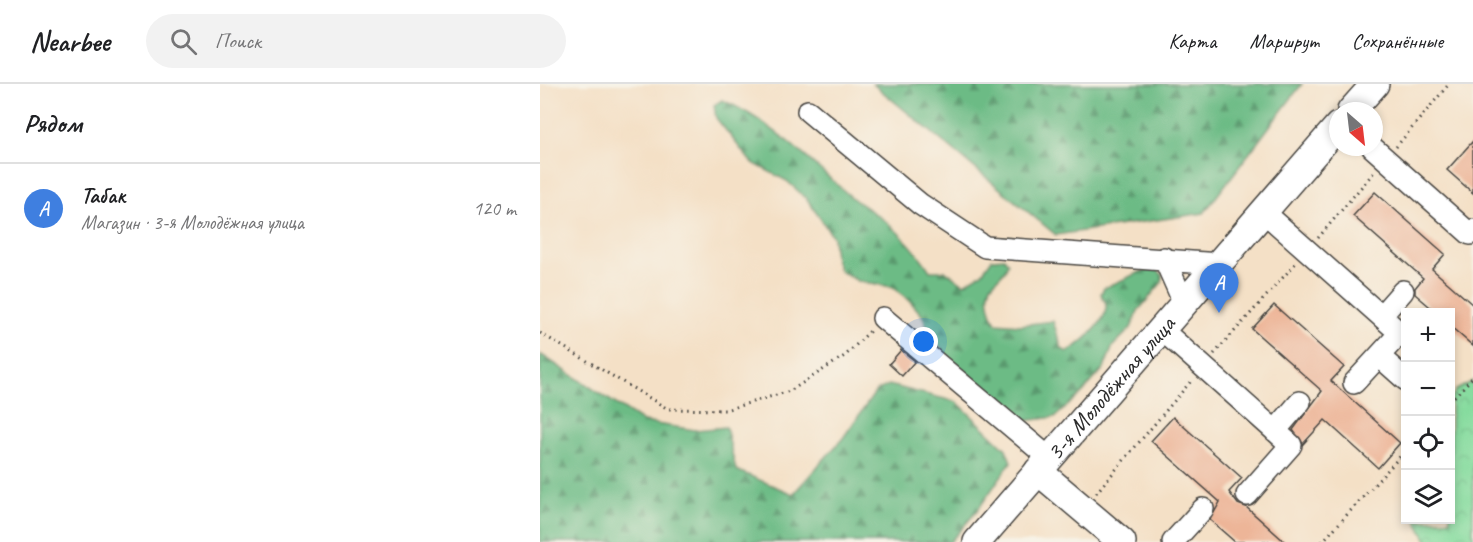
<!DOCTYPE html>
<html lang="ru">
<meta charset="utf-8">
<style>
:root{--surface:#fff;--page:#f2f2f2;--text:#202124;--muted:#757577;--line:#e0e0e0;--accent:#b5179e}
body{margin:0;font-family:Caveat,sans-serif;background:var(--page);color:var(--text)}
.controls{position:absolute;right:18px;bottom:18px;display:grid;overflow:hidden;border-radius:0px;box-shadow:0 3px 9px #0003}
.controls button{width:54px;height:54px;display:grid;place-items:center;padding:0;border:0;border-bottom:2px solid var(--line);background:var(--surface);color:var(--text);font:30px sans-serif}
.compass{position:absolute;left:789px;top:18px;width:54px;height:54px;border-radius:50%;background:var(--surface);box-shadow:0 3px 9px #0003;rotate:152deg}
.you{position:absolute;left:384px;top:258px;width:21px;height:21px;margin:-15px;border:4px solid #fff;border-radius:50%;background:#1a73e8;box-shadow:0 0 0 9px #1a73e833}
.badge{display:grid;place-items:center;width:39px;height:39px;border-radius:50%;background:var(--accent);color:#fff;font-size:20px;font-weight:700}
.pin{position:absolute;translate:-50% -50px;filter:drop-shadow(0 2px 3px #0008)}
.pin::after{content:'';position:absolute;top:32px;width:21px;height:18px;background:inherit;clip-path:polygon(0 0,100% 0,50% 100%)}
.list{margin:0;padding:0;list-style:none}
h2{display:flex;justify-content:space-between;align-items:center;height:78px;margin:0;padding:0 24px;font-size:26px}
h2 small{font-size:20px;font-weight:400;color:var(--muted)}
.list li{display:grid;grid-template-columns:39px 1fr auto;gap:18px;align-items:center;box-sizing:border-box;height:90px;padding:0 24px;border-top:2px solid var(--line)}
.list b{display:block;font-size:22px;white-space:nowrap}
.list p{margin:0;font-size:20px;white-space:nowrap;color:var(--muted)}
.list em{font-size:20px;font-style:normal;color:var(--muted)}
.icon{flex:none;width:33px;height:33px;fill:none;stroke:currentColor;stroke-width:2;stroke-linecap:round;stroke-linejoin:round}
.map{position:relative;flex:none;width:933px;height:458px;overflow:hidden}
header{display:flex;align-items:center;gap:36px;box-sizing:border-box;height:84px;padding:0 30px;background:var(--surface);border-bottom:2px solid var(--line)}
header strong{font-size:28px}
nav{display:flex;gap:33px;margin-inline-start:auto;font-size:21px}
.search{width:420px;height:54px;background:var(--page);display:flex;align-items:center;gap:15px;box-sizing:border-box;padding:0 21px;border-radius:33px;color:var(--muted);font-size:22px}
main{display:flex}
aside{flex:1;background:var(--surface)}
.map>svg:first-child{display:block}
</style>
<header>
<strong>Nearbee</strong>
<div class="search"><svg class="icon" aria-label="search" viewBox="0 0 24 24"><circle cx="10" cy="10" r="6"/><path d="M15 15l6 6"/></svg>Поиск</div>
<nav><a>Карта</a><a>Маршрут</a><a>Сохранённые</a></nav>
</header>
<main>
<aside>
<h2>Рядом<small></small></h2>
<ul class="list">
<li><span class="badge" style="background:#3f7fe0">A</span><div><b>Табак</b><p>Магазин · 3-я Молодёжная улица</p></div><em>120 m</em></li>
</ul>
</aside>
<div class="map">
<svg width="933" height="458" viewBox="0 0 933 458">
<defs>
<pattern id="forest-firs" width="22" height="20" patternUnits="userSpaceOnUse" patternTransform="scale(1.5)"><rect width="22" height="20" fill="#6cbb85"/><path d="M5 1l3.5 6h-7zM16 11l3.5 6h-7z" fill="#59986d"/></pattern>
<pattern id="park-crowns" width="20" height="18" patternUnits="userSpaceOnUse" patternTransform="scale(1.5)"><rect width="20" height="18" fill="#85db9e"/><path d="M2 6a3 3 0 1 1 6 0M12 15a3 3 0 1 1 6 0" fill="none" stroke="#73bc88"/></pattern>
</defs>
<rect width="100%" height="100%" fill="#f7f3e8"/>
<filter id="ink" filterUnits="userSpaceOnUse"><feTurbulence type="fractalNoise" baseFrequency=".0167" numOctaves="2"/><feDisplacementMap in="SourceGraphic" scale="12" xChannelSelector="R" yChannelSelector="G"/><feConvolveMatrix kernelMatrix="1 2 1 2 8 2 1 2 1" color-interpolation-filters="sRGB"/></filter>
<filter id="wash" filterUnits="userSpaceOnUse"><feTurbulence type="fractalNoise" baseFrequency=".008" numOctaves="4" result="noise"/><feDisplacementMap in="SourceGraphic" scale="24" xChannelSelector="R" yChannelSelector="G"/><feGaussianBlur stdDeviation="1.35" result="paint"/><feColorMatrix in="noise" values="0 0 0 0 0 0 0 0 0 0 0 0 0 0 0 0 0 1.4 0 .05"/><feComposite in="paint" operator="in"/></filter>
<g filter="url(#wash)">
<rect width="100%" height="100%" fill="#f4e0c6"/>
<path fill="url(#forest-firs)" stroke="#4c7358" stroke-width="1.5" d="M 333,0 L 762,0 L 664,129 L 516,151 Z
M 182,16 C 232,37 269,77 310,112 C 320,121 333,127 344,136 C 361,150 378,168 390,187 L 406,187 L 424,200 L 442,189 L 452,175 L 464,174 L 468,179 C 465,191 457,193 451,202 C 445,212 451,231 456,239 L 481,241 L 513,237 L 522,265 L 527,268 C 540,261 565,240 566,224 C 567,219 563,214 561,210 L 564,204 L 602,187 L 618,186 L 622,191 L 622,198 L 598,227 L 591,244 L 573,262 L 564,284 L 543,308 L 515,333 L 485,337 L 468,328 L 430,292 L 415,282 L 392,252 L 382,231 L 369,216 L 352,203 L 318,197 L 300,187 L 295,175 L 293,153 L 267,115 L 247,97 L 211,78 L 176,34 L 174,21 Z
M 0,270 L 103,338 L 155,346 L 186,343 L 196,386 L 253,410 L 303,354 L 336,307 L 349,301 L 417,318 L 466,365 L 471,378 L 437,427 L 410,458 L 0,458 Z"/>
<path fill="url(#park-crowns)" stroke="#588364" stroke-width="1.5" d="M 933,297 L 933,458 L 919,456 L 888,458 L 876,436 L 910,436 L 911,315 L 916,306 Z"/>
<g id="blocks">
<path fill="#edb598" d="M 933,57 L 933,109 L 907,86 Z
M 835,108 L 905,170 L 892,185 L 933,221 L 933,262 L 910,242 L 910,228 L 896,228 L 875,210 L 875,204 L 883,194 L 813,132 Z
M 734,221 L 804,283 L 791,297 L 860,359 L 838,384 L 785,336 L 763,360 L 753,346 L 782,307 L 712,245 Z
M 361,266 L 375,277 L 362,292 L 349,280 Z
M 633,333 L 702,394 L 689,408 L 698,420 L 706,423 L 745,458 L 695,458 L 670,436 L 680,418 L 611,357 Z"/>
</g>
</g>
<g filter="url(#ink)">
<use href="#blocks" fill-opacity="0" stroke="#494642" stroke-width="1.5"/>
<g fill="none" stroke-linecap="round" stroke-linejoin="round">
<g stroke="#494642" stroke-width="24">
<path id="minor" d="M 268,27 L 380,120 L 445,163 L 679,180
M 832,63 L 930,150 L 933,146
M 724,128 L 860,249 L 814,299
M 624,174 L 644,219
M 841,232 L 863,207
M 343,234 L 509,374
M 621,245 L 751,361 L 707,411
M 839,272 L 866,296
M 735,347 L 760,318
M 633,458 L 663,425"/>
</g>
<g stroke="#494642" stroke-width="30">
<g id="major">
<path d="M 811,27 L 835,0"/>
<path d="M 498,387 L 582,458"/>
<path id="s1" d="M 437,458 L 798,42"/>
</g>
</g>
<path stroke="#494642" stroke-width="3" stroke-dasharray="1.5 4.5" stroke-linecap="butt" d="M 856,63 L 909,0
M 778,154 L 834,88
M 0,249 L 128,325 L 185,326 L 250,307 L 306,271 L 331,246
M 674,270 L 756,179
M 910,317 L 933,293
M 556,409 L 652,296
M 782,458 L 866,366"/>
<use href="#minor" stroke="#fff" stroke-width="21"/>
<use href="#major" stroke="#fff" stroke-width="27"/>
</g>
</g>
<g text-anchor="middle" stroke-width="5" stroke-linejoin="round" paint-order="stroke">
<g font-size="24" fill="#2b2b2b" stroke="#f7f3e8">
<text dy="8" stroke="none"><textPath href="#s1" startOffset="204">3-я Молодёжная улица</textPath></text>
</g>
</g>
</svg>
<div class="controls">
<button>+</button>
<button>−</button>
<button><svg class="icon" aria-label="locate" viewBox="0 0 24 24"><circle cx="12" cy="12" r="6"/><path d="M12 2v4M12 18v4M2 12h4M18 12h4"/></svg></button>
<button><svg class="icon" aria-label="layers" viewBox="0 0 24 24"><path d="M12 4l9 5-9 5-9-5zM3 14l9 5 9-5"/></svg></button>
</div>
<svg class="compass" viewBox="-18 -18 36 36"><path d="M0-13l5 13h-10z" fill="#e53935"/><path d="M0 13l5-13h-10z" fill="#757577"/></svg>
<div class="you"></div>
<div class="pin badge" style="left:679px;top:229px;background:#3f7fe0">A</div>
</div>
</main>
